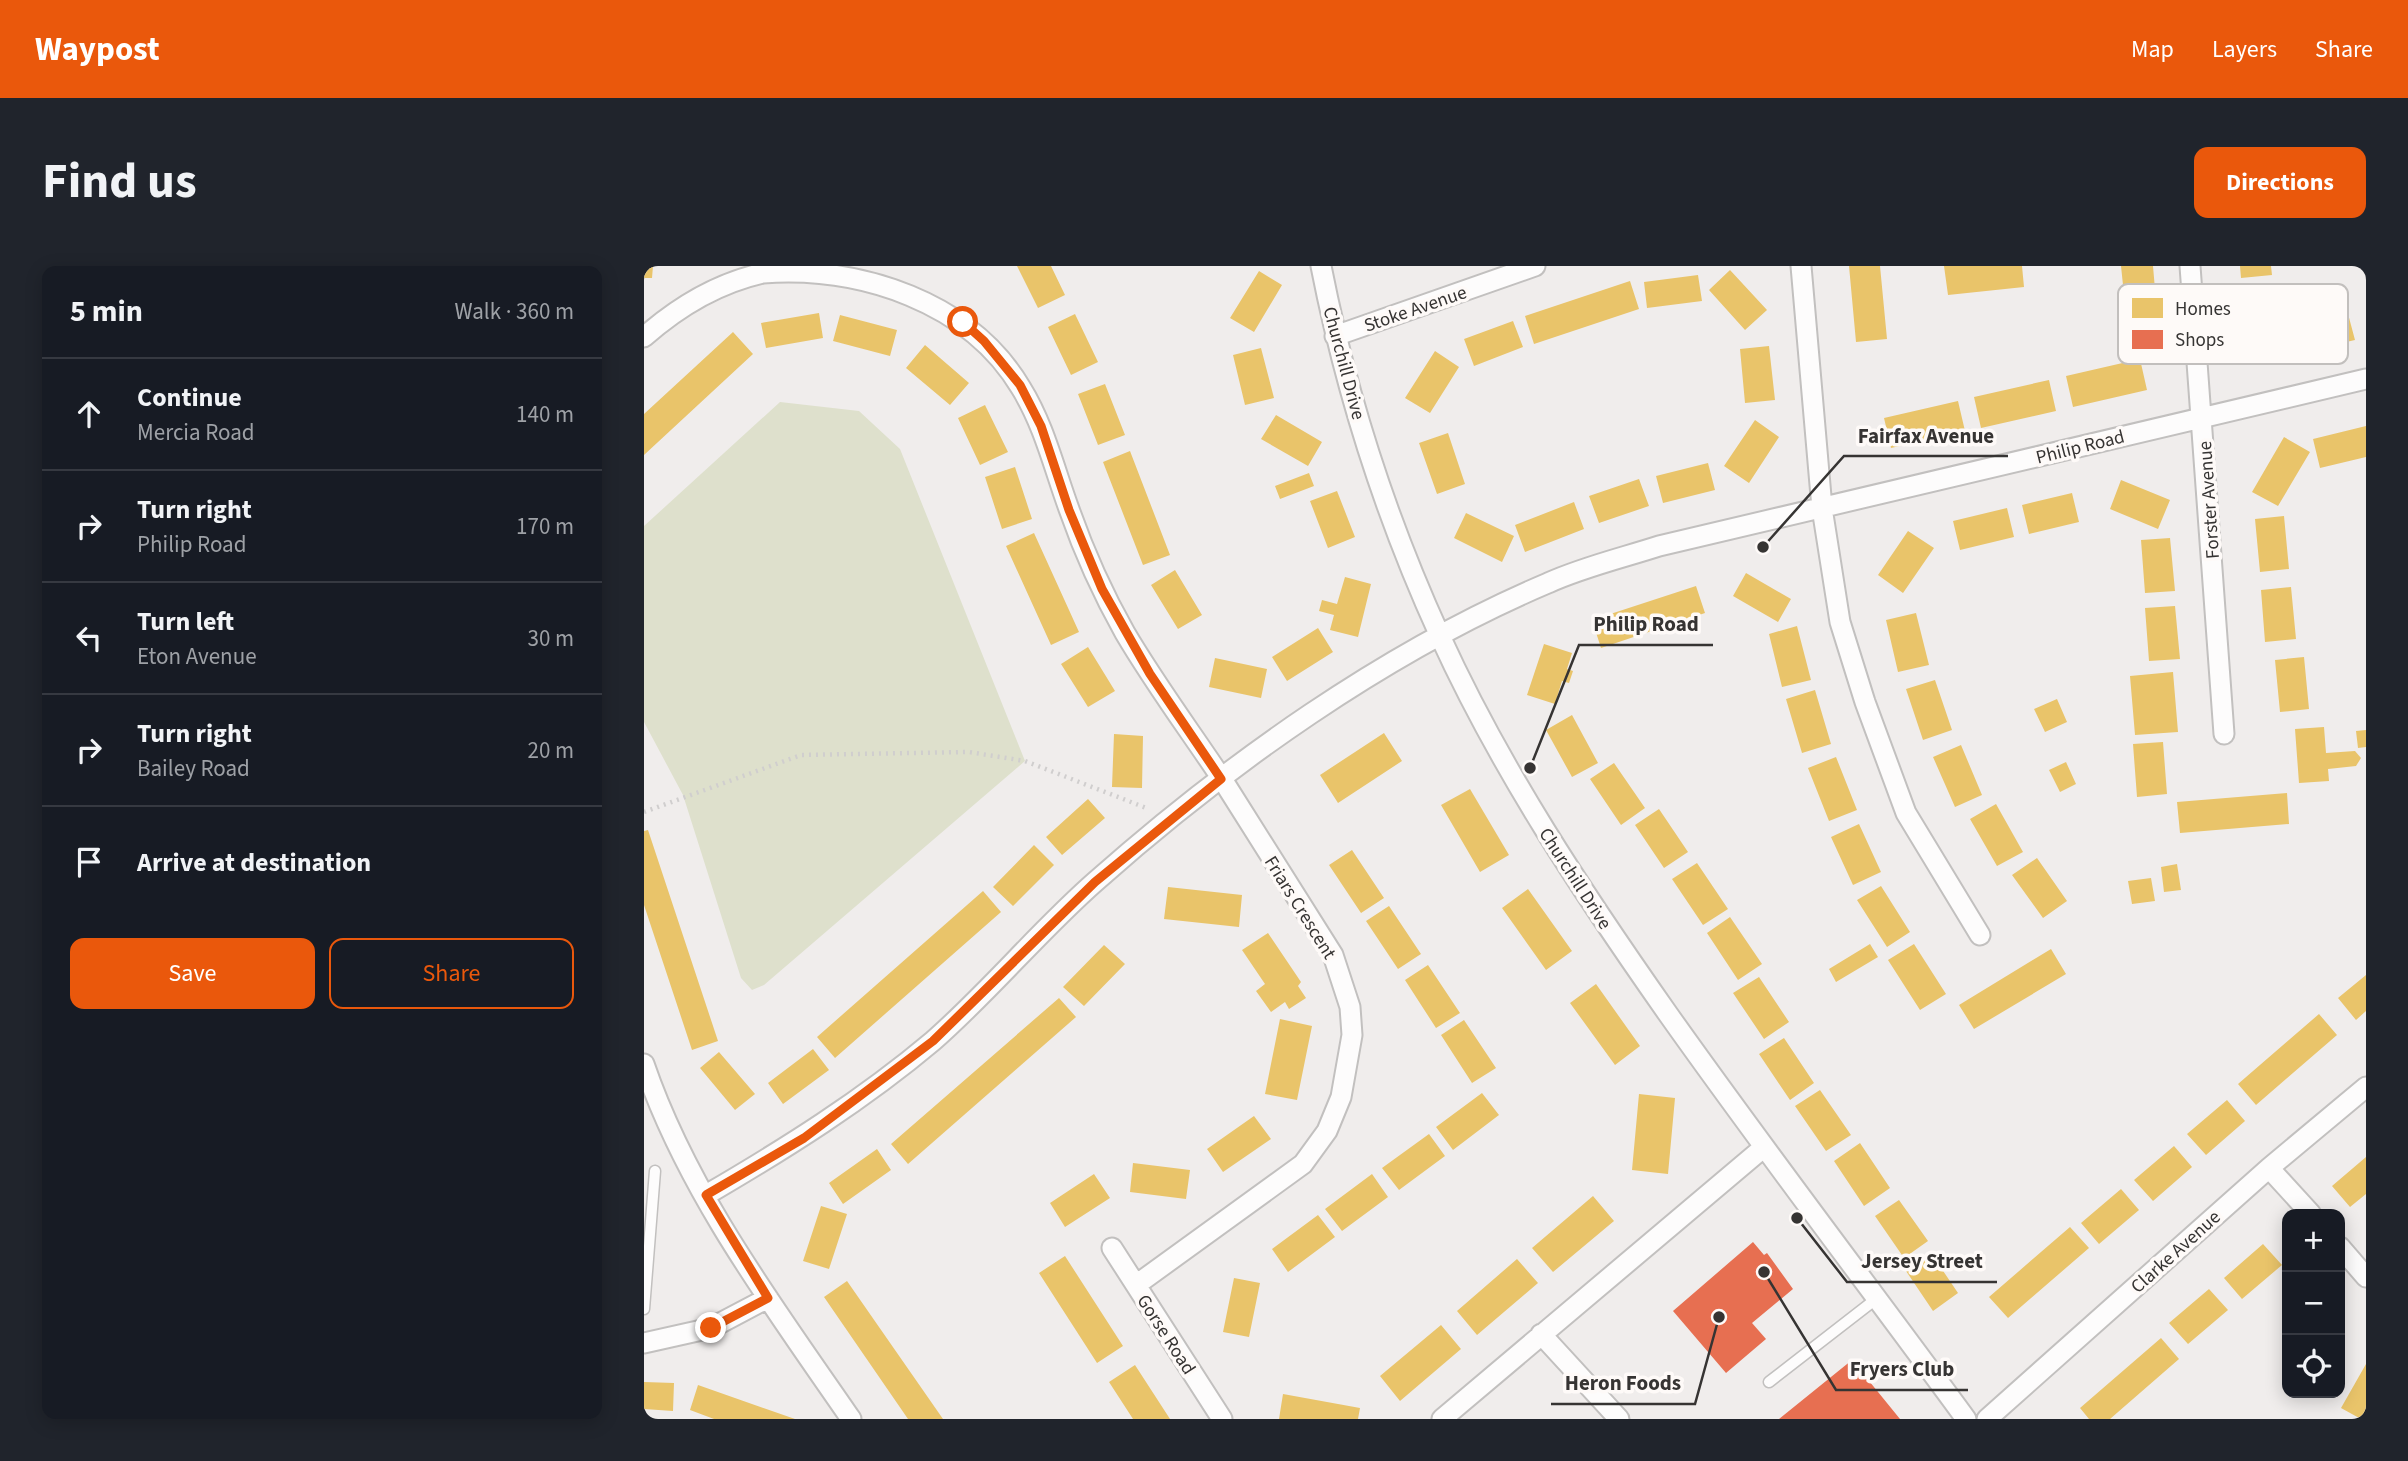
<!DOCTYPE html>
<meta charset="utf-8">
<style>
:root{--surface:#171b24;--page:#20242c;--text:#f1f3f6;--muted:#9ea1a6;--line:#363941;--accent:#ea580c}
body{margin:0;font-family:"Source Sans 3",sans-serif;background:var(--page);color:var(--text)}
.controls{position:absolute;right:21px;bottom:21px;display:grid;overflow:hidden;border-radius:14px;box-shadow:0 4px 18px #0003}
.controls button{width:63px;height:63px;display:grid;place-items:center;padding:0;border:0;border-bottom:2px solid var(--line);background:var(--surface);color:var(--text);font:35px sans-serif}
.stop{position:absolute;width:21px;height:21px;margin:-16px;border:5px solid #ea580c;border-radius:50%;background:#fff}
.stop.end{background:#ea580c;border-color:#fff;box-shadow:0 2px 7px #0008}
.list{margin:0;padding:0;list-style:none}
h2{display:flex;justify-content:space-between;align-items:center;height:91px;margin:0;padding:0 28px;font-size:30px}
h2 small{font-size:23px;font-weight:400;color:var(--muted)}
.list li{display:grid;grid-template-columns:46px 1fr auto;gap:21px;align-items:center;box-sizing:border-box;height:112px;padding:0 28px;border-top:2px solid var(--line)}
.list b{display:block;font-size:26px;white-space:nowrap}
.list p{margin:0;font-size:23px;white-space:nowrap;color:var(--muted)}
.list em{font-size:23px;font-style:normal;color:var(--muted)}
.actions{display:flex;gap:14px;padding:21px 28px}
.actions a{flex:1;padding:16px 0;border:2px solid var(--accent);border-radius:14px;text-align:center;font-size:24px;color:var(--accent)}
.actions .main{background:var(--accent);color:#fff}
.icon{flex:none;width:38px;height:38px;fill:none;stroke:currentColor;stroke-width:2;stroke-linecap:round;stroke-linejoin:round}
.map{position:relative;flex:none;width:1722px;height:1153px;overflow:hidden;border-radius:14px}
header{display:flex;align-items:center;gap:42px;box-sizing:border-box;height:98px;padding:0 35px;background:var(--accent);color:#fff}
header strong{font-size:33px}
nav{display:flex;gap:38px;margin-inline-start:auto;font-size:24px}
.intro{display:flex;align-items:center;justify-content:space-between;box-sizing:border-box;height:168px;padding:0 42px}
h1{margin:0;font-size:49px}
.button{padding:18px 32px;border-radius:14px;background:var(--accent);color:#fff;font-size:24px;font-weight:700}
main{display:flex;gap:42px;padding:0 42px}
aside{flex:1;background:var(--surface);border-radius:14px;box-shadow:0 4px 18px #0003}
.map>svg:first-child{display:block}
</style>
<header>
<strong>Waypost</strong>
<nav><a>Map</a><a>Layers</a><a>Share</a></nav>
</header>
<div class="intro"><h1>Find us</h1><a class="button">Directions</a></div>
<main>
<aside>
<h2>5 min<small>Walk · 360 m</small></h2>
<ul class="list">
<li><svg class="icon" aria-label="ahead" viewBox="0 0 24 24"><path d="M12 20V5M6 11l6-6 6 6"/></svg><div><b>Continue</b><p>Mercia Road</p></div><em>140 m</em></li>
<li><svg class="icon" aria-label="right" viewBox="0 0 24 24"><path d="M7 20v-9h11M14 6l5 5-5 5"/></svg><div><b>Turn right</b><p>Philip Road</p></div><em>170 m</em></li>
<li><svg class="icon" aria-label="left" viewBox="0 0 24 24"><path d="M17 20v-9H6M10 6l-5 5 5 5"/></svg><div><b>Turn left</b><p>Eton Avenue</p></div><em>30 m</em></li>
<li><svg class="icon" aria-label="right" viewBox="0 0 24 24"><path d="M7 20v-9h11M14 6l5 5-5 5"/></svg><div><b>Turn right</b><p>Bailey Road</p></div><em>20 m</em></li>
<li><svg class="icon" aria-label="arrive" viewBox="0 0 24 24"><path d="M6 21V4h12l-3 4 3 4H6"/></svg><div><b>Arrive at destination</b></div></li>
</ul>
<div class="actions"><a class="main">Save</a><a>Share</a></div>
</aside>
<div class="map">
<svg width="1722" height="1153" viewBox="0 0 1722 1153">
<rect width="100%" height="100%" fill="#f0edec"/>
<path fill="#dee0cc" d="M 136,136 L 215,145 L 256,183 L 381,495 L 120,719 L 108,724 L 97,712 L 39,529 L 0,456 L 0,260 Z"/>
<path fill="#e9c46a" d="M 0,0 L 9,0 L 8,12 L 0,12 Z
M 373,0 L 407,0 L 421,29 L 394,42 Z
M 1205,0 L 1236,0 L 1243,73 L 1212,76 Z
M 1300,0 L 1378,0 L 1380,21 L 1304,29 Z
M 1477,0 L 1509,0 L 1512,35 L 1481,38 Z
M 1596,0 L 1627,0 L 1628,9 L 1597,12 Z
M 1086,4 L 1123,44 L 1101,64 L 1065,24 Z
M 615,5 L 638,19 L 610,66 L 586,52 Z
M 1054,9 L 1058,35 L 1003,42 L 1000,16 Z
M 986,15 L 995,43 L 890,78 L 881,50 Z
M 1703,44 L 1711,74 L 1636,91 L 1629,61 Z
M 175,47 L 179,72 L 122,82 L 117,57 Z
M 431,48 L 454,96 L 427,109 L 404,61 Z
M 196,49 L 253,64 L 246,90 L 189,75 Z
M 869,55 L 879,81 L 830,100 L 820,73 Z
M 89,66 L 109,88 L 0,189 L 0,148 Z
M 281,79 L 325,117 L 306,139 L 262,102 Z
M 1125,80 L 1131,134 L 1101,137 L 1096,83 Z
M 617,82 L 630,132 L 601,139 L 589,89 Z
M 791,85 L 815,101 L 786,147 L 761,132 Z
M 1496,93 L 1503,124 L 1429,141 L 1422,110 Z
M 1405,114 L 1412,145 L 1337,162 L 1330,131 Z
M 461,118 L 481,169 L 454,179 L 434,128 Z
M 1314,135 L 1321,165 L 1247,182 L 1240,152 Z
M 341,139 L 364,186 L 336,199 L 314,152 Z
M 632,149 L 678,176 L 664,200 L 617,173 Z
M 1111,154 L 1135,171 L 1105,217 L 1080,200 Z
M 1722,160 L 1722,191 L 1676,202 L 1669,173 Z
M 804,167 L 821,218 L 793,228 L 775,177 Z
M 1640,171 L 1666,186 L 1634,240 L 1608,226 Z
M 486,185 L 526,289 L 499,299 L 459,196 Z
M 1064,197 L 1071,224 L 1019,237 L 1012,210 Z
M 371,201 L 388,253 L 358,263 L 341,211 Z
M 665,207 L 670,220 L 636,233 L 631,220 Z
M 995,213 L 1005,240 L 955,257 L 945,230 Z
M 1477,214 L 1526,234 L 1514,263 L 1466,243 Z
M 693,225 L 711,271 L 684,282 L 666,235 Z
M 1428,227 L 1435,256 L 1385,268 L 1378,239 Z
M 930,236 L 940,263 L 881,286 L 871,259 Z
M 1363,242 L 1370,271 L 1316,284 L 1309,255 Z
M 822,247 L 870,270 L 858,296 L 810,272 Z
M 1640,250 L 1645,303 L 1616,306 L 1611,253 Z
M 1264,265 L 1290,282 L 1259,327 L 1234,309 Z
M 390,267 L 435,366 L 407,379 L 362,280 Z
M 1526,272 L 1531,325 L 1501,327 L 1497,274 Z
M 531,304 L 558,349 L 534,363 L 507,319 Z
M 1102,307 L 1147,333 L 1134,356 L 1089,330 Z
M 701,311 L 727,318 L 714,371 L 686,364 L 690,349 L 675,345 L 678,334 L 693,338 Z
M 1052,320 L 1061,347 L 957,382 L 948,354 Z
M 1647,321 L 1652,373 L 1621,376 L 1617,324 Z
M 1531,340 L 1536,393 L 1505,395 L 1501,342 Z
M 1272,347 L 1285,399 L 1254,406 L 1242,354 Z
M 1153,360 L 1167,414 L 1138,421 L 1125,368 Z
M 674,362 L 689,386 L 643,415 L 628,391 Z
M 900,378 L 928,387 L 923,403 L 929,405 L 925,417 L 918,415 L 911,438 L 883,429 Z
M 444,381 L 471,425 L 444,441 L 417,398 Z
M 1660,391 L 1665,443 L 1636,446 L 1631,394 Z
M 571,392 L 623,403 L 617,432 L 565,421 Z
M 1529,406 L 1534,466 L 1491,469 L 1486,410 Z
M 1291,414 L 1308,464 L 1279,474 L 1262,423 Z
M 1171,424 L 1187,478 L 1158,487 L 1142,433 Z
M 1413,433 L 1423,456 L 1401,466 L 1390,443 Z
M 928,449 L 954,497 L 928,511 L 902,464 Z
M 1680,461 L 1682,487 L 1711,485 L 1717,492 L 1712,500 L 1684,503 L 1685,515 L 1655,517 L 1651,463 Z
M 1722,464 L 1722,481 L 1714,482 L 1712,465 Z
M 740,467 L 758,495 L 694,537 L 676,509 Z
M 470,468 L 499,470 L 498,522 L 468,521 Z
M 1519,476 L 1523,528 L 1493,531 L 1489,478 Z
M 1317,479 L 1338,529 L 1311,541 L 1289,491 Z
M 1192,491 L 1213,544 L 1185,555 L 1164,502 Z
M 1422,496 L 1432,518 L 1416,526 L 1405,504 Z
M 970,497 L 1001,542 L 977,559 L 946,513 Z
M 826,523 L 865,589 L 836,606 L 797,539 Z
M 1643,527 L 1645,558 L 1536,567 L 1533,536 Z
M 444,533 L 461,552 L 418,589 L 402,571 Z
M 1352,538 L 1379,586 L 1353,600 L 1326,553 Z
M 1015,543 L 1044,586 L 1020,602 L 991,559 Z
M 1215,558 L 1237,606 L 1209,619 L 1187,571 Z
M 4,564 L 74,775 L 48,784 L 0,639 L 0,565 Z
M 390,579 L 410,599 L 369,640 L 349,621 Z
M 708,584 L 740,632 L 717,647 L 685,599 Z
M 1393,592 L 1423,635 L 1399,652 L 1368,609 Z
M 1053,597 L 1084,643 L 1059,659 L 1028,613 Z
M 1533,598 L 1537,624 L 1520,626 L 1517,601 Z
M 1507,612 L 1511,635 L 1488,638 L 1484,615 Z
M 1237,620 L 1266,666 L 1243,681 L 1213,634 Z
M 524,621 L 598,629 L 595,661 L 520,653 Z
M 884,623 L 928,685 L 902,704 L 858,642 Z
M 339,625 L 357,646 L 191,792 L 173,771 Z
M 745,640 L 777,688 L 754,703 L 722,655 Z
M 1086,651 L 1118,698 L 1094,714 L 1063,667 Z
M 624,667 L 657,716 L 654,720 L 662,732 L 645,743 L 641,736 L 627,746 L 612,725 L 621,718 L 598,684 Z
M 1226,678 L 1234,691 L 1192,716 L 1185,703 Z
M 1270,678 L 1302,728 L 1276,744 L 1244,694 Z
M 460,679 L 481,698 L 440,740 L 419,721 Z
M 1407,683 L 1422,708 L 1330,763 L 1315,739 Z
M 784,699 L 816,747 L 792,762 L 761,714 Z
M 1722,709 L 1722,745 L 1712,754 L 1694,732 Z
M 1115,711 L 1145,756 L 1120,773 L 1089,727 Z
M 952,718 L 996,780 L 971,799 L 926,737 Z
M 415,732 L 432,751 L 264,898 L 247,878 Z
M 1675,748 L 1693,769 L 1612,839 L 1594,818 Z
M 636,753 L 668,760 L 653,834 L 621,828 Z
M 820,754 L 852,802 L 828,817 L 797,769 Z
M 1140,772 L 1170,817 L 1146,834 L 1115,788 Z
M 169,783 L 185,804 L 139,838 L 124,817 Z
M 75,786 L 111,828 L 91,844 L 56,802 Z
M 1176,824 L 1207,869 L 1182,885 L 1151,840 Z
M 838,827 L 855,849 L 809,884 L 792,861 Z
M 995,828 L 1031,832 L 1024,908 L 988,904 Z
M 1583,834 L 1601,855 L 1562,889 L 1543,868 Z
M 610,850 L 627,873 L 579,906 L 563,883 Z
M 785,868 L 801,890 L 755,924 L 738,902 Z
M 1216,877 L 1246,922 L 1220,940 L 1190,895 Z
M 1530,880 L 1548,901 L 1509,935 L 1490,914 Z
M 233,883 L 247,904 L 199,938 L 185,917 Z
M 1722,891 L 1722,928 L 1706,941 L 1688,920 Z
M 489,897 L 546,904 L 542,933 L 486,926 Z
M 450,908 L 466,932 L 421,961 L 406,937 Z
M 728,908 L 744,931 L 698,965 L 681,943 Z
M 1477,923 L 1495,944 L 1455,978 L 1437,957 Z
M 949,930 L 970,955 L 909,1006 L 888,982 Z
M 1255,934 L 1284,975 L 1260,992 L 1231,950 Z
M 177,940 L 203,948 L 185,1003 L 159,995 Z
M 674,949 L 691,971 L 644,1006 L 628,983 Z
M 1426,961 L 1445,982 L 1364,1052 L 1345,1031 Z
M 1619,978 L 1638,999 L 1598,1033 L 1580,1012 Z
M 1287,987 L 1314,1027 L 1289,1045 L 1262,1005 Z
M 421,990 L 479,1080 L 453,1097 L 395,1007 Z
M 873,993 L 894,1017 L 833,1069 L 813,1045 Z
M 590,1012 L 616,1017 L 605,1071 L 579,1066 Z
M 203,1015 L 299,1153 L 264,1153 L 180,1031 Z
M 1565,1023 L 1584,1044 L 1544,1078 L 1525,1057 Z
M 797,1059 L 817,1083 L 756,1135 L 736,1110 Z
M 1517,1072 L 1535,1093 L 1466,1153 L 1445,1153 L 1436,1142 Z
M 1722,1098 L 1722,1148 L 1717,1153 L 1697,1142 Z
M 491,1099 L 526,1153 L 489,1153 L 465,1116 Z
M 0,1116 L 30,1117 L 29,1145 L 0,1143 Z
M 54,1119 L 151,1153 L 70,1153 L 46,1144 Z
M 639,1128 L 716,1142 L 714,1153 L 635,1153 Z"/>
<path fill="#e76f51" d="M 1109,976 L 1120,989 L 1123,987 L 1149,1023 L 1108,1057 L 1122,1073 L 1082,1107 L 1029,1045 Z
M 1208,1094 L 1256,1153 L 1135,1153 Z"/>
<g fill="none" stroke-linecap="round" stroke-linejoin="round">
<g stroke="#c2c0bf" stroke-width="13">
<path id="service" d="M 0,1043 L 11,905
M 1125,1116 L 1232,1033"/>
</g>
<g stroke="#c2c0bf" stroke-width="23">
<path id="minor" d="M 677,0 C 702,127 742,252 796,370 C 857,504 939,627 1024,748 C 1121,885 1223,1018 1322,1153
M 1157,0 L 1178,242 L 1196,356 L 1221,436 L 1262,547 L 1336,669
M 1546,0 L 1580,468
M 691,70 L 891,0
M 0,71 C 34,41 74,17 119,7 C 217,0 326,36 377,122 C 400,159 410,202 425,243 C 440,286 459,328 481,367 C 511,418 546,465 578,513 C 615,571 652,630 689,689 L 706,741 L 708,769 L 697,831 L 683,865 L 659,898 L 492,1019
M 0,798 C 44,927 130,1041 207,1153
M 1625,902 L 1667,948
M 62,929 C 141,883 219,834 289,775 C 346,725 395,665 452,615 C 584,498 741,386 904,317 C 939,301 978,292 1015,280 L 1722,113
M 1696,981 L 1722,1011
M 468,982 L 578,1153
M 897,1068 L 975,1153
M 0,1077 L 67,1062 L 124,1032
M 798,1153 L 1119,882
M 1343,1153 L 1625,902 L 1722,821"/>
</g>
<path stroke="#d0cece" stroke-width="4.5" stroke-dasharray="2 5" stroke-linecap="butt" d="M 0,546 L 157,489 L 325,486 L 381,495 L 505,543"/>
<use href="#service" stroke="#fdfcfc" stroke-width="10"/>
<use href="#minor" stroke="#fdfcfc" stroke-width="19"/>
</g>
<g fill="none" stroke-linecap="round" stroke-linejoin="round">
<path stroke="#ea580c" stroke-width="9" d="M 67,1062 L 124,1032 L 62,929 L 160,872 L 289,775 L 451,616 L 577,513 L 506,408 L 458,323 L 425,244 L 397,160 L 376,119 L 340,75 L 319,56"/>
</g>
<g text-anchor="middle" stroke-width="7" stroke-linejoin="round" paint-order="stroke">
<g font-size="19" fill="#363433" stroke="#fefaf8">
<text transform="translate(771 42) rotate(-19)" y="7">Stoke Avenue</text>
<text transform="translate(701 97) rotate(75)" y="7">Churchill Drive</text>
<text transform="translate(1436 180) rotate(-14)" y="7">Philip Road</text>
<text transform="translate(1564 234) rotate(-94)" y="7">Forster Avenue</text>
<text transform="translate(932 612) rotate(57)" y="7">Churchill Drive</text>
<text transform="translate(657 641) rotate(58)" y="7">Friars Crescent</text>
<text transform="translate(1531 985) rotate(-42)" y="7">Clarke Avenue</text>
<text transform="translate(523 1068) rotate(57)" y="7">Gorse Road</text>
</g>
</g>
<rect x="1474" y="18" width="230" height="80" rx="10" fill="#fefaf8" stroke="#c2bfbd" stroke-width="2"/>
<rect x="1488" y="32" width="31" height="20" fill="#e9c46a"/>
<rect x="1488" y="64" width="31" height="19" fill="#e76f51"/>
<g font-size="19" fill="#363433">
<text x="1531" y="49">Homes</text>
<text x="1531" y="80">Shops</text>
</g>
<path fill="none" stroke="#363433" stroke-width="2.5" d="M1119 281L1200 190H1364M886 502L935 379H1069M1153 952L1203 1016H1353M1120 1006L1192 1124H1324M1075 1051L1051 1138H907"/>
<g fill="#363433" stroke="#fefaf8" stroke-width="2.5">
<circle cx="1119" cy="281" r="7"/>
<circle cx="886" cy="502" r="7"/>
<circle cx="1153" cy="952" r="7"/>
<circle cx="1120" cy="1006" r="7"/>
<circle cx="1075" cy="1051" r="7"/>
</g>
<g font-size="21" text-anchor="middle" font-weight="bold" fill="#363433" stroke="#fefaf8" stroke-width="7" stroke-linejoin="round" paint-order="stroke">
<text x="1282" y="177">Fairfax Avenue</text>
<text x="1002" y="365">Philip Road</text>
<text x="1278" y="1002">Jersey Street</text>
<text x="1258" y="1110">Fryers Club</text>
<text x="979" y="1124">Heron Foods</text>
</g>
</svg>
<div class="controls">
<button>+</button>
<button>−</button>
<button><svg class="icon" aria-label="locate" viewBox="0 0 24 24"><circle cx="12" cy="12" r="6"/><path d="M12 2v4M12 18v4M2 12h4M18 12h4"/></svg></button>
</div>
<div class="stop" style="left:319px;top:56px"></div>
<div class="stop end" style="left:67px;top:1062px"></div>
</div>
</main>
